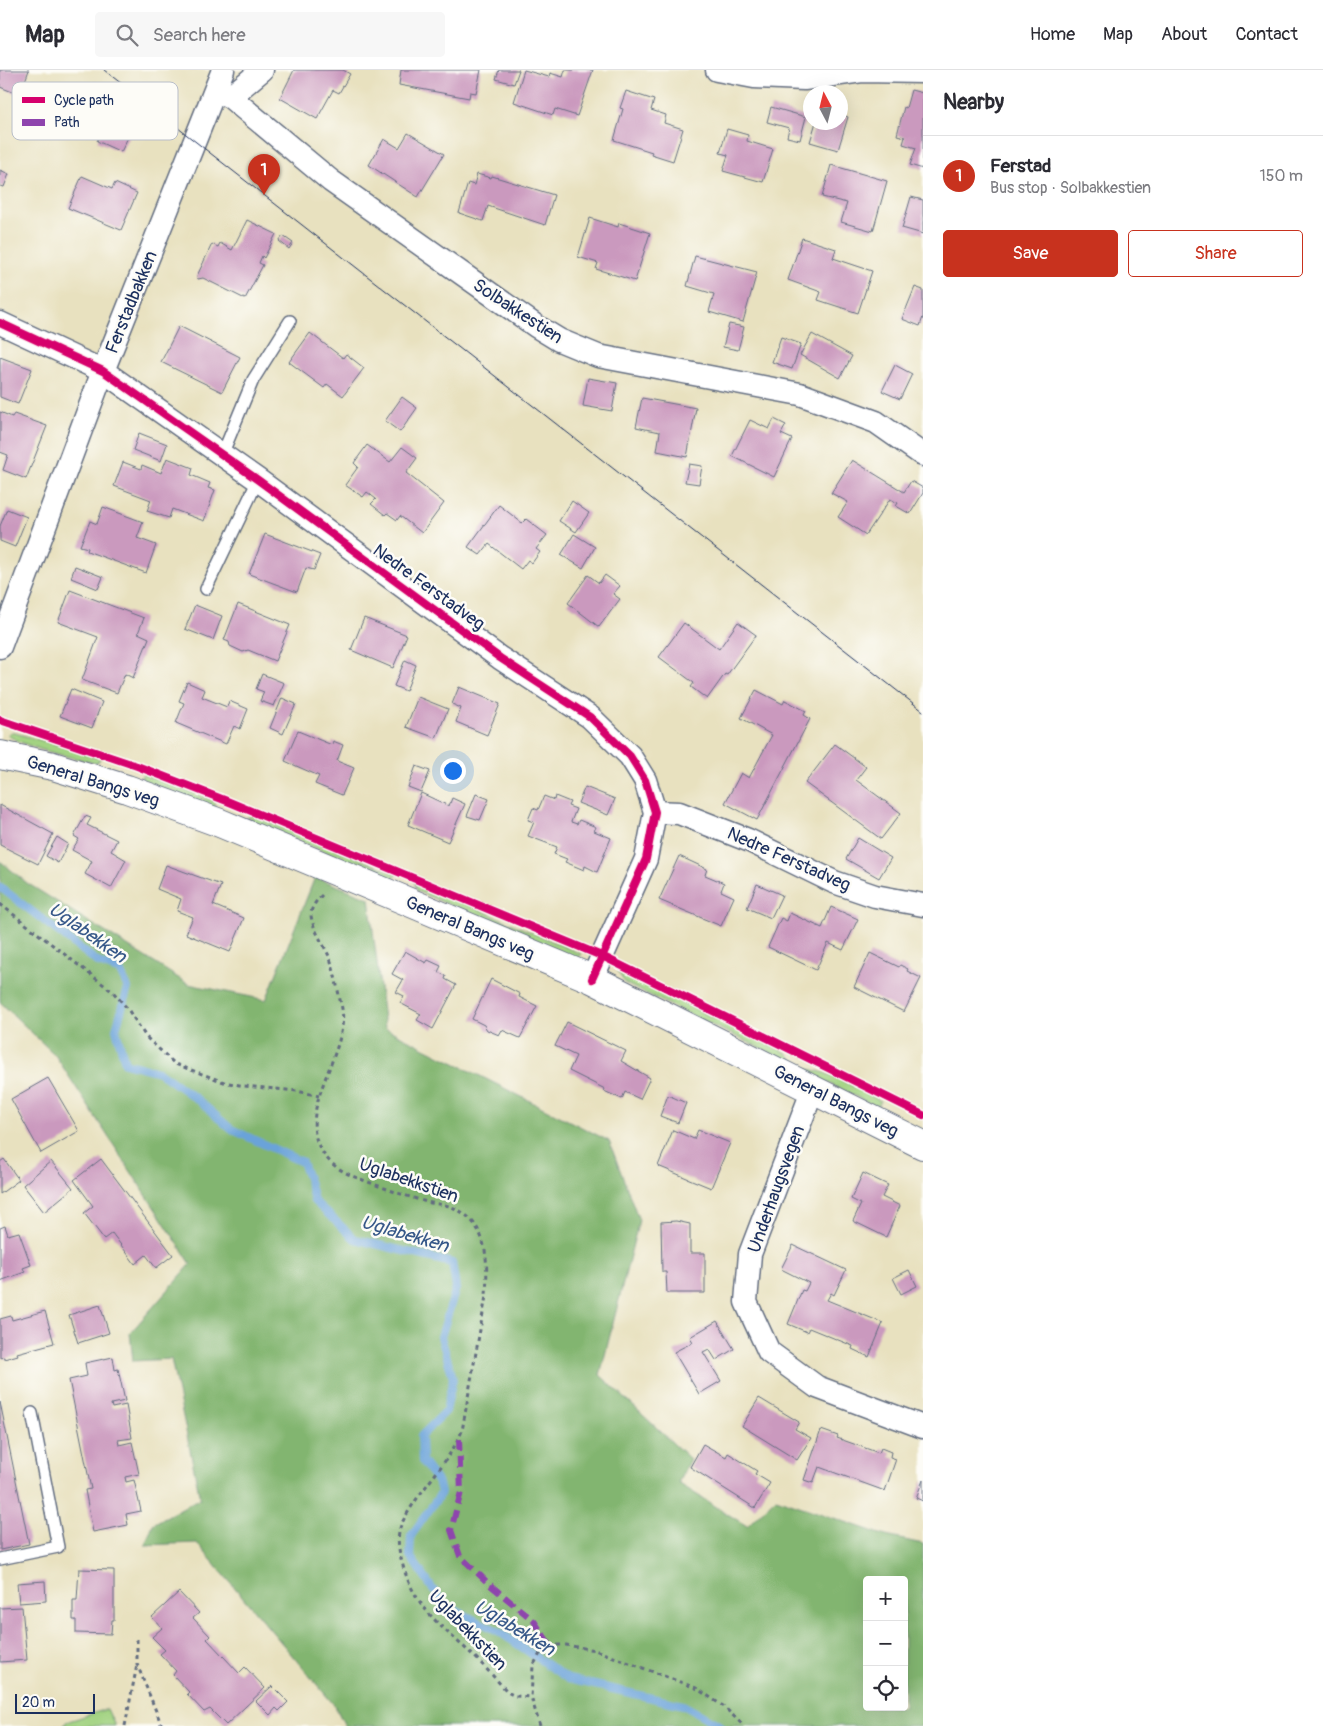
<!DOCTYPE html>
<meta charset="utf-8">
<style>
:root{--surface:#fff;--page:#f7f7f7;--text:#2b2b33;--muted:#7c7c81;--line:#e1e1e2;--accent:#c8321e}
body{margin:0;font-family:Pangolin,sans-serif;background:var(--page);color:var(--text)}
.controls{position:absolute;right:15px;bottom:15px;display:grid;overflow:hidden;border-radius:5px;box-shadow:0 5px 20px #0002}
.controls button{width:45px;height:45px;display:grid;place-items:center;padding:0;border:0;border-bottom:1px solid var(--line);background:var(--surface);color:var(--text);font:25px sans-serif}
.compass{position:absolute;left:803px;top:15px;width:45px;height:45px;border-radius:50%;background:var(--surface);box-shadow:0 5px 20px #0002;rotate:353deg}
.scale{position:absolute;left:15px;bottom:12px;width:80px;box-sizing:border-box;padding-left:5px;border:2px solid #1b2f5e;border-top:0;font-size:14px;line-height:18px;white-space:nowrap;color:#1b2f5e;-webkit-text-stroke:4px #fdfcf7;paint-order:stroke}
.you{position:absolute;left:452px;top:700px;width:18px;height:18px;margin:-12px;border:4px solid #fff;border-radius:50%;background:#1a73e8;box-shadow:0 0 0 8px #1a73e833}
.badge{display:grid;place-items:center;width:32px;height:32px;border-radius:50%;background:var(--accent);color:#fff;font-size:16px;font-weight:700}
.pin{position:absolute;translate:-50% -41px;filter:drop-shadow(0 1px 2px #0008)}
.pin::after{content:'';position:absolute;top:26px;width:18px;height:15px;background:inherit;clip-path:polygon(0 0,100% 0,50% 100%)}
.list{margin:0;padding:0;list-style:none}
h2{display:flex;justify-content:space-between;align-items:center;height:65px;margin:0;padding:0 20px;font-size:21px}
h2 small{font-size:16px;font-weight:400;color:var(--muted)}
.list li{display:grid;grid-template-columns:32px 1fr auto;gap:15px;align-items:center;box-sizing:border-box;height:80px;padding:0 20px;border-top:1px solid var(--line)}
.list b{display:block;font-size:19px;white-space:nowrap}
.list p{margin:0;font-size:16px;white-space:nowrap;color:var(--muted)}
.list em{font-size:16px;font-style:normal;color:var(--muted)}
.actions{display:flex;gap:10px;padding:15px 20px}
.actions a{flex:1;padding:11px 0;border:1px solid var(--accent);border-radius:5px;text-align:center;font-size:18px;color:var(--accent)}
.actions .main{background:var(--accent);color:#fff}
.icon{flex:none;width:28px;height:28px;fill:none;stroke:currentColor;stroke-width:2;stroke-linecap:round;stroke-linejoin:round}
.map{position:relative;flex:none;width:923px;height:1656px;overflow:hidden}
header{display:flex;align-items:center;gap:30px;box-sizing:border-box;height:70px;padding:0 25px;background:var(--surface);border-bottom:1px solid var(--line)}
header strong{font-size:24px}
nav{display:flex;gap:28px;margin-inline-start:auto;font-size:18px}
.search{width:350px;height:45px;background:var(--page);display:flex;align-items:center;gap:12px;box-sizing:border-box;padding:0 18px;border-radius:5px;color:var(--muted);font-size:19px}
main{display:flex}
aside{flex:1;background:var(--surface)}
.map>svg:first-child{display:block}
</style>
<header>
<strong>Map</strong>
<div class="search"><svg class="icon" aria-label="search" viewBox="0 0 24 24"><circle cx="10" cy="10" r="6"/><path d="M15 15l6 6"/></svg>Search here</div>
<nav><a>Home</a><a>Map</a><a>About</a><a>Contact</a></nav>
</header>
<main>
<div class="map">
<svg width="923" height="1656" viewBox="0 0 923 1656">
<rect width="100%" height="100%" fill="#fdfcf7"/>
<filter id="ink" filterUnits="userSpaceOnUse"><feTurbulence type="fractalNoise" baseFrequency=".02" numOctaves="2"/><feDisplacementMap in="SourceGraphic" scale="10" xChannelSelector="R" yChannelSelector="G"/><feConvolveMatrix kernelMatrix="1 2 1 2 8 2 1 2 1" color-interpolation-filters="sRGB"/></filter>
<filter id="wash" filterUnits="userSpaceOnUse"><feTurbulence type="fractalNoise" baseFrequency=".0096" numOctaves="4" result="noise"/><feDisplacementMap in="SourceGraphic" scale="20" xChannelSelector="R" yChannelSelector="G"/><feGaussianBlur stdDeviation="1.12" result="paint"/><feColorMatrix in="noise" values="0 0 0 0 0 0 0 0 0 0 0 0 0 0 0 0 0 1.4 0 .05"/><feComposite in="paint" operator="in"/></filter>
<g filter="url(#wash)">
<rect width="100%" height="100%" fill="#e8e1bf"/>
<path fill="#a3d382" stroke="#5f8170" d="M 11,662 L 62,676 L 100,689 L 98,692 L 94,693 C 66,685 34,681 9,666 L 8,664 Z
M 143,704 L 211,730 L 215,733 L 216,736 L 213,738 L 143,711 L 141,706 Z
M 251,745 L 397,804 L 393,810 L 249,751 L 248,747 Z
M 414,811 L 581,884 L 578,888 L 572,888 L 417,821 Z
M 617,901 L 787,983 L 794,992 L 792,993 L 626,914 Z
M 800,999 C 825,997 858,1020 881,1031 L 877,1037 Z
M 107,1639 L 115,1656 L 64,1656 L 66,1652 Z"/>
<path fill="#82b570" stroke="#4e7267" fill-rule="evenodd" d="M 0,791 L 27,813 L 188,914 L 266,930 L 315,807 L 369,828 L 385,958 L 609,1071 L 639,1150 L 600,1305 L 690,1389 L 678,1413 L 747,1456 L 776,1428 L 886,1466 L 923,1474 L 923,1656 L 345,1656 L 335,1636 L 197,1473 L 145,1475 L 153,1454 L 200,1428 L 171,1289 L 133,1291 L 130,1263 L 191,1194 L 55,985 L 0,932 ZM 867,1510 L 904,1510 L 904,1637 L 867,1637 Z"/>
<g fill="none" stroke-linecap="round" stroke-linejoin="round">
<path stroke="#6aa3d9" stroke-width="8" d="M 0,817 L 99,893 L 120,901 L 128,918 L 116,959 L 125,993 L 159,1002 L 198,1030 L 231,1059 L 302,1092 L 310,1114 L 314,1131 L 355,1169 L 452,1193 L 456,1218 L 441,1267 L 453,1308 L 446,1341 L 421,1366 L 422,1391 L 439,1414 L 441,1423 L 411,1466 L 410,1486 L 443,1534 L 498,1561 L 568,1609 L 683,1635 L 721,1656"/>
</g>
<g id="blocks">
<path fill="#ca99be" d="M 0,0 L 29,0 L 20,25 L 0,17 Z
M 294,0 L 343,0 L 350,4 L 339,23 L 333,20 L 317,49 L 280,28 Z
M 401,0 L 481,0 L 476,23 L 470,22 L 469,28 L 399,15 Z
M 499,0 L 519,0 L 514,14 L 496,9 Z
M 524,0 L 549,7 L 550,3 L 563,7 L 565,0 L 593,0 L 577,46 L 555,39 L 553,45 L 514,32 Z
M 911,20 L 923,23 L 923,99 L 910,95 L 916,78 L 903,74 L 905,67 L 897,65 L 904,37 L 906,38 Z
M 626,21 L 654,30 L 651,40 L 666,45 L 664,53 L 683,59 L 673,91 L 651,84 L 652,82 L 614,70 L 623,39 L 620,38 Z
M 771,37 L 806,47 L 800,70 L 787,67 L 789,58 L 767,52 Z
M 841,44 L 848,47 L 838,80 L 810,72 L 816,52 L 841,52 Z
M 105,54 L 129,65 L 121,82 L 97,71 Z
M 727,59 L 748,65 L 747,71 L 773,79 L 763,112 L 723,101 L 728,85 L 720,83 Z
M 408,63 L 444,84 L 418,127 L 369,95 L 384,69 L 399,78 Z
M 831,95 L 887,111 L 873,161 L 841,152 L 847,133 L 822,127 Z
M 0,100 L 9,104 L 4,117 L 0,116 Z
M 477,104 L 491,108 L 492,106 L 554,125 L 545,155 L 488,136 L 483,151 L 459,143 L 468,113 L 474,115 Z
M 82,106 L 112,119 L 115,113 L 137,123 L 121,160 L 68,138 Z
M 911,127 L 923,130 L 923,164 L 902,158 Z
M 590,148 L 618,157 L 619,153 L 650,163 L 635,211 L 596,199 L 598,193 L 578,187 Z
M 247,150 L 276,164 L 264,188 L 262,186 L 259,193 L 263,195 L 245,229 L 203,208 L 198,209 L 197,206 L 212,174 L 218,177 L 220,173 L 232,180 Z
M 283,166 L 293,173 L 289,179 L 279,171 Z
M 802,168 L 836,179 L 833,188 L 872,201 L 858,243 L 818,230 L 821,222 L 788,210 Z
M 695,186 L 757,202 L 743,252 L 709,242 L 714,224 L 687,216 Z
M 915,217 L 923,220 L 923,247 L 920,256 L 902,249 Z
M 729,254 L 744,257 L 738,280 L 723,277 Z
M 179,256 L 240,287 L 222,322 L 161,292 Z
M 310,263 L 343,288 L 346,284 L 364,298 L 343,326 L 327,314 L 324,318 L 289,292 Z
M 812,264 L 852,286 L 840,308 L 800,285 Z
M 781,267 L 801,274 L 792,299 L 772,292 Z
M 0,287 L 32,299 L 18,334 L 0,327 Z
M 895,295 L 912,304 L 900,329 L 882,321 Z
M 588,308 L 617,313 L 612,341 L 583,336 Z
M 402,327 L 417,338 L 400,362 L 385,351 Z
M 642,328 L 696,338 L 687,387 L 657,381 L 660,362 L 636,357 Z
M 0,342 L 12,347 L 14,344 L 47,356 L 26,409 L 3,400 L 8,385 L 0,382 Z
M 774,349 L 786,355 L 781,364 L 792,369 L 774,407 L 732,386 L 750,350 L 769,359 Z
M 139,363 L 167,374 L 161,391 L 133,380 Z
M 367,375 L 390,392 L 402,377 L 417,388 L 406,403 L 444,433 L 422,463 L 400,446 L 397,450 L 387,443 L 385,445 L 371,434 L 376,429 L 367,422 L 363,427 L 345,415 L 358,397 L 354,393 Z
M 167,388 L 193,398 L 191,405 L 210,413 L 208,418 L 215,420 L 204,451 L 172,439 L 169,448 L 147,441 L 151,430 L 114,416 L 123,392 L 141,399 L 142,395 L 161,403 Z
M 852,390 L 904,422 L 911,411 L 923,418 L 923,423 L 910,444 L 896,436 L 898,433 L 890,429 L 866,465 L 838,447 L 848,432 L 831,423 Z
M 689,394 L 702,396 L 699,414 L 685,412 Z
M 572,431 L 589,443 L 576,462 L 559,451 Z
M 499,435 L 522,453 L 526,449 L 547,465 L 536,479 L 540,482 L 532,493 L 528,490 L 521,499 L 489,474 L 480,485 L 468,477 Z
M 103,437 L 143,452 L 137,468 L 156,475 L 146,503 L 87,481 L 88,478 L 80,476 L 90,451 L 97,454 Z
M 7,439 L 27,447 L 15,477 L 0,471 L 0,456 Z
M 265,464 L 320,485 L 314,500 L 306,498 L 297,522 L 249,504 Z
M 574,464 L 595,477 L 583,498 L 561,485 Z
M 75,496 L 103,507 L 98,519 L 71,508 Z
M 588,505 L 599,513 L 605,505 L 620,516 L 613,524 L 620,529 L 599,557 L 568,533 Z
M 70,520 L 144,548 L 138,563 L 149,568 L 133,608 L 125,604 L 117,623 L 82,610 L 98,567 L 58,552 Z
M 238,534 L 290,555 L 275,591 L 248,580 L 243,582 L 230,576 L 229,572 L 224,570 Z
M 195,535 L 222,546 L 213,570 L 185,559 Z
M 364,548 L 407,565 L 393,598 L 351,580 Z
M 738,552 L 756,565 L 727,605 L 725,604 L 707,629 L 691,617 L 694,613 L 659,587 L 684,553 L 719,579 Z
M 405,590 L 416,595 L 406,621 L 394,616 Z
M 262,604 L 284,613 L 274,636 L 260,631 L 264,622 L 256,619 Z
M 187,612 L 205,620 L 202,627 L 227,637 L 229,631 L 248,639 L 240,659 L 234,656 L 226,674 L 176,653 L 184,633 L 179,631 Z
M 459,617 L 500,634 L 487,665 L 456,652 L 461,638 L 452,634 Z
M 71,619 L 102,632 L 92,658 L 60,646 Z
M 756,620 L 783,634 L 785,630 L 806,641 L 804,645 L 810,649 L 757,750 L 725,733 L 741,703 L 749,708 L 772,665 L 741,648 Z
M 418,627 L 448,639 L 436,668 L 406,657 Z
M 282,628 L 296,634 L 283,664 L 270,658 Z
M 298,661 L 332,675 L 333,671 L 343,675 L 337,691 L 354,698 L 342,725 L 315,714 L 319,706 L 285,691 Z
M 835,674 L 866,697 L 856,710 L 901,743 L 881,769 L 805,713 Z
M 416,696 L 430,701 L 421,722 L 408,717 Z
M 585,717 L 615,729 L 608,745 L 578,733 Z
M 421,723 L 449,736 L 452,728 L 465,734 L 448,772 L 408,755 Z
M 476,724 L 489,729 L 480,750 L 467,746 Z
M 544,726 L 554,730 L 555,726 L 570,732 L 568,736 L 576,739 L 571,752 L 577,754 L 579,750 L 596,757 L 594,761 L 611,768 L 597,802 L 585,796 L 584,800 L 565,792 L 567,789 L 554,784 L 557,777 L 528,766 L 534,752 L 528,750 L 533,738 L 538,740 Z
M 0,735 L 53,764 L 38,794 L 0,775 Z
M 85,746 L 91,748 L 87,755 L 117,770 L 111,781 L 126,790 L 111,818 L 85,804 L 92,791 L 72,780 L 79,769 L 74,766 Z
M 57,767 L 68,774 L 58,793 L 46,786 Z
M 858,768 L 891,788 L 879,808 L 846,789 Z
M 679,786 L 707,799 L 705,805 L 724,813 L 721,821 L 734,827 L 721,856 L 659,830 Z
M 166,795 L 221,815 L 213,835 L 244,848 L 230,882 L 186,864 L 193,847 L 177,841 L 181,829 L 157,819 Z
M 757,814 L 782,825 L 771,848 L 747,838 Z
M 831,837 L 858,849 L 843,880 L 828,873 L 816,900 L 768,877 L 781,848 L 787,851 L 790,843 L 822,858 Z
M 405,881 L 426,893 L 428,890 L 441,896 L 438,902 L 446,906 L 445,909 L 456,915 L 433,959 L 417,950 L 421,944 L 400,933 L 404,926 L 396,922 L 403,910 L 392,904 Z
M 870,883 L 899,897 L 900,895 L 908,899 L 907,901 L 921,908 L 904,942 L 854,917 Z
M 491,909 L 520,924 L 519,927 L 537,936 L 520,968 L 502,960 L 499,965 L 487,960 L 484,955 L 472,949 Z
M 567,952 L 626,981 L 621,991 L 650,1008 L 640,1029 L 625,1022 L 622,1029 L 604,1021 L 605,1019 L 569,1001 L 576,986 L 555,976 Z
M 48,1008 L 79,1061 L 41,1083 L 11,1029 Z
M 668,1025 L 686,1033 L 678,1053 L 660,1046 Z
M 673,1060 L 694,1069 L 698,1060 L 730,1073 L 711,1118 L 658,1096 Z
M 4,1089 L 19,1110 L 0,1124 L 0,1092 Z
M 101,1089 L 173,1185 L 156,1198 L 146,1185 L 135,1194 L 112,1163 L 104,1169 L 84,1143 L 93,1136 L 74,1110 Z
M 51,1091 L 73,1118 L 44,1142 L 23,1115 Z
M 863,1103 L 888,1115 L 882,1127 L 900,1136 L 886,1167 L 853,1151 L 861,1134 L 851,1129 Z
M 676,1151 L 690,1154 L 690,1183 L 705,1183 L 705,1223 L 667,1223 L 666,1202 L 662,1202 L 661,1152 Z
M 5,1156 L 8,1165 L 19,1162 L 31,1195 L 23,1198 L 25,1202 L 0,1211 L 0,1158 Z
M 793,1175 L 846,1200 L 834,1225 L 831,1223 L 827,1230 L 883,1253 L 869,1287 L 852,1279 L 853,1276 L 809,1258 L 807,1262 L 788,1254 L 802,1220 L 805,1221 L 809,1213 L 781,1199 Z
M 909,1200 L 917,1216 L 901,1224 L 893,1208 Z
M 100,1235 L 109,1263 L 78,1273 L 69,1245 Z
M 45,1241 L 54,1273 L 17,1283 L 18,1285 L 4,1289 L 4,1287 L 0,1288 L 0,1249 L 11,1246 L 12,1250 Z
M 717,1251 L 734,1279 L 716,1290 L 709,1279 L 703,1282 L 721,1311 L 699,1324 L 674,1282 L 693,1272 L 690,1267 Z
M 113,1287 L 115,1300 L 118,1299 L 125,1331 L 111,1334 L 112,1338 L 126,1335 L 132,1368 L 118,1370 L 119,1375 L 132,1372 L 139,1404 L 125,1407 L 126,1412 L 134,1410 L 141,1441 L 126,1444 L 128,1455 L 93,1462 L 85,1420 L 91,1419 L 69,1310 L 87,1306 L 85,1293 Z
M 759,1328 L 799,1352 L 795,1359 L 811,1368 L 797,1390 L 742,1356 Z
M 0,1332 L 29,1474 L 0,1480 Z
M 821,1360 L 838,1366 L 837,1368 L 879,1383 L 881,1378 L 891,1382 L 890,1387 L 896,1389 L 885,1421 L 819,1397 L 813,1413 L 804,1410 Z
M 703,1374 L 726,1387 L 728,1383 L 757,1401 L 755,1404 L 770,1413 L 755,1438 L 690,1397 Z
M 923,1410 L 923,1431 L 916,1428 Z
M 79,1499 L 114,1500 L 114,1550 L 112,1550 L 111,1564 L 76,1563 L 76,1550 L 73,1550 L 73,1530 L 77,1530 Z
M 45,1511 L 46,1531 L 19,1533 L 17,1513 Z
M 179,1522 L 199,1543 L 193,1548 L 210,1566 L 207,1569 L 239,1603 L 245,1597 L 265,1618 L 226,1655 L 210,1639 L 204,1642 L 187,1624 L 189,1622 L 173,1605 L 176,1601 L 160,1584 L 165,1580 L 152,1567 L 162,1558 L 152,1547 Z
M 22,1537 L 27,1590 L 0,1592 L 0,1538 Z
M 272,1616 L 288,1632 L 279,1641 L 276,1638 L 270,1645 L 256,1631 Z"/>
</g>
</g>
<g filter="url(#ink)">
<use href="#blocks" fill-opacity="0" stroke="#636d80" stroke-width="1"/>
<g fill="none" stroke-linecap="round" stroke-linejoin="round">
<g stroke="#636d80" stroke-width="14">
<path id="service" d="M 222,385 L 253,310 L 290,251
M 206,519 L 258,410
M 0,1489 L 58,1477 L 32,1343"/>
</g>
<g stroke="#636d80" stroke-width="25">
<path id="minor" d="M 717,0 L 754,7 L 804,9 L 862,1 L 923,2
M 215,20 L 230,27 L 331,111 L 536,256 L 559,270 L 598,286 L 800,324 L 876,352 L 923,385
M 230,27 L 262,0
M 0,253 L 103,301 L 258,410 L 500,588 L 590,647 L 630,686 L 645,710 L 655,742 L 646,789 L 592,909
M 0,577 L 103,301 L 223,0
M 655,742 L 679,743 L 748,770 L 834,812 L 875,826 L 923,835
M 813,1019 L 750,1184 L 746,1232 L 769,1282 L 817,1317 L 923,1357"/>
</g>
<g stroke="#636d80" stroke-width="30">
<path id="tertiary" d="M 0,685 L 53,696 L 127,719 L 220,753 L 397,827 L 592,909 L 923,1075"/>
</g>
<path stroke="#636d80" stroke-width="3" stroke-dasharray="4 4" stroke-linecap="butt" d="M 322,825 C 317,830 311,837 311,844 C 311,856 324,875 329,886 C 335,901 337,918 341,934 C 353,979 295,1036 321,1080 C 330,1096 346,1104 363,1110 C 384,1118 405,1126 427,1132 C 434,1134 442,1134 449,1136 C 489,1150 488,1190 486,1226 L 462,1361 C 449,1393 419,1420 403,1451 C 396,1464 398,1478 402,1492 C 414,1539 444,1558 477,1589 C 488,1600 498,1612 509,1623 L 515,1626 L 531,1627
M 0,834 L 113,922 L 127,938 L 146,967 L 175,994 L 224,1012 L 244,1016 L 297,1021 L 319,1026
M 137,1569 L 137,1594 L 162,1656
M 125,1656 L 137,1595
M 540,1656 L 531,1627 L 533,1596 L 541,1582 L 550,1575 L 566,1575 L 595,1580 L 696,1618 L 723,1636 L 744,1656"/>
<use href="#service" stroke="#fff" stroke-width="11"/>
<use href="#minor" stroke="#fff" stroke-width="22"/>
<use href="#tertiary" stroke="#fff" stroke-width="28"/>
<path stroke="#1b2f5e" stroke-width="1" d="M 104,0 L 923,641"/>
<path stroke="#8e44ad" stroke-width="6" stroke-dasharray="12 6" stroke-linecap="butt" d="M 459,1369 L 461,1422 L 451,1460 L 460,1486 L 489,1514 L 534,1551 L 550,1575"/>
<g stroke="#fdfcf7" stroke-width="11">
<path id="cycleway" d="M 0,253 L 103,301 L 258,410 L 500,588 L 590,647 L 630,686 L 645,710 L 655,742 L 646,789 L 592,909
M 0,650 L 137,696 L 227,731 L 604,887 L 923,1045"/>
</g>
<use href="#cycleway" stroke="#d6006c" stroke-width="8"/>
</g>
</g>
<g text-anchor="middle" stroke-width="5" stroke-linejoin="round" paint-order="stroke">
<g font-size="18" fill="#1b2f5e" stroke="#fdfcf7">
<text transform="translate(131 232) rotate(-68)" y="6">Ferstadbakken</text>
<text transform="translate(518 241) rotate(33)" y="6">Solbakkestien</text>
<text transform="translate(429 517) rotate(36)" y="6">Nedre Ferstadveg</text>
<text transform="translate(93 711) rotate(17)" y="6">General Bangs veg</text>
<text transform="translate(789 789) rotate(24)" y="6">Nedre Ferstadveg</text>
<text transform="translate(470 858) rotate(23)" y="6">General Bangs veg</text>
<text transform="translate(836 1031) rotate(27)" y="6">General Bangs veg</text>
<text transform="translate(409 1110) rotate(19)" y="6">Uglabekkstien</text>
<text transform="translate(776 1119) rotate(-70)" y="6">Underhaugsvegen</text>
<text transform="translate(468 1560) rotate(46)" y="6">Uglabekkstien</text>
</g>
<g font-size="19" font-style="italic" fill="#375889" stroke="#fdfcf7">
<text transform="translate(88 862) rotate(35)" y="7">Uglabekken</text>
<text transform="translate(405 1163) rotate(16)" y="7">Uglabekken</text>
<text transform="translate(515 1557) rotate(31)" y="7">Uglabekken</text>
</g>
</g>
<rect x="12" y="12" width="166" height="58" rx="8" fill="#fdfcf7" stroke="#b9bec9" stroke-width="1"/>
<rect x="22" y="27" width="23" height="6" fill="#d6006c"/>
<rect x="22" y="49" width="23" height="7" fill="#8e44ad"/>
<g font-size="14" fill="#1b2f5e">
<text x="54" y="35">Cycle path</text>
<text x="54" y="57">Path</text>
</g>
</svg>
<div class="controls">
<button>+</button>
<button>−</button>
<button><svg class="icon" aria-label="locate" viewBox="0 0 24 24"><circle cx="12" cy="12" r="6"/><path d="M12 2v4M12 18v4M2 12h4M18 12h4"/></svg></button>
</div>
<svg class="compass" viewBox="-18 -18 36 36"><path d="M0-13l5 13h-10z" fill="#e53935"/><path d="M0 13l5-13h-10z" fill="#7c7c81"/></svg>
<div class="scale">20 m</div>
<div class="you"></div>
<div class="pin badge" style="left:264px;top:125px">1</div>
</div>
<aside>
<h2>Nearby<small></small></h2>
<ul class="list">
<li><span class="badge">1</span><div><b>Ferstad</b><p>Bus stop · Solbakkestien</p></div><em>150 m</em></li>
</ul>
<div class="actions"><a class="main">Save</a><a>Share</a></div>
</aside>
</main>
